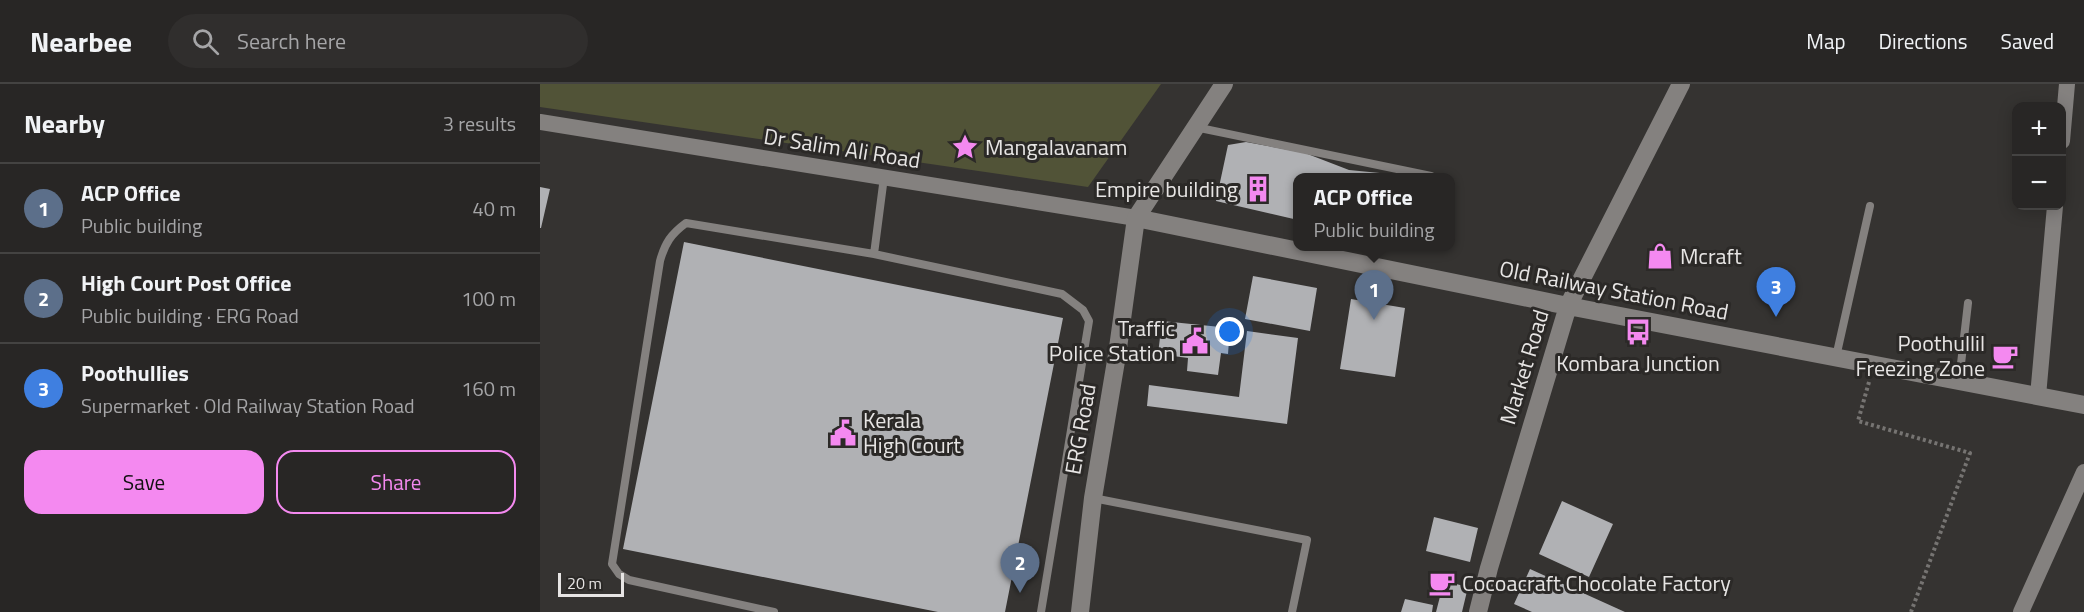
<!DOCTYPE html>
<meta charset="utf-8">
<style>
:root{--surface:#282625;--page:#302e2d;--text:#f1f3f6;--muted:#a5a5a7;--line:#444342;--accent:#f489f0}
body{margin:0;font-family:"Titillium Web",sans-serif;background:var(--page);color:var(--text)}
.controls{position:absolute;right:18px;top:18px;display:grid;overflow:hidden;border-radius:12px;box-shadow:0 3px 15px #0003}
.controls button{width:54px;height:54px;display:grid;place-items:center;padding:0;border:0;border-bottom:2px solid var(--line);background:var(--surface);color:var(--text);font:30px sans-serif}
.scale{position:absolute;left:18px;bottom:15px;width:66px;box-sizing:border-box;padding-left:6px;border:3px solid #e7e5e4;border-top:0;font-size:16px;line-height:21px;white-space:nowrap;color:#e7e5e4;-webkit-text-stroke:4px #2b2927;paint-order:stroke}
.you{position:absolute;left:690px;top:248px;width:21px;height:21px;margin:-15px;border:4px solid #fff;border-radius:50%;background:#1a73e8;box-shadow:0 0 0 9px #1a73e833}
.badge{display:grid;place-items:center;width:39px;height:39px;border-radius:50%;background:var(--accent);color:#fff;font-size:20px;font-weight:700}
.pin{position:absolute;translate:-50% -50px;filter:drop-shadow(0 2px 3px #0008)}
.pin::after{content:'';position:absolute;top:32px;width:21px;height:18px;background:inherit;clip-path:polygon(0 0,100% 0,50% 100%)}
.popup{position:absolute;left:753px;top:89px;width:162px;height:78px;box-sizing:border-box;display:grid;place-content:center;border-radius:12px;background:var(--surface);filter:drop-shadow(0 2px 4px #0005);font-size:20px;white-space:nowrap;color:var(--muted)}
.popup b{font-size:22px;color:var(--text)}
.popup::after{content:'';position:absolute;left:50%;top:100%;margin-left:-12px;border:12px solid transparent;border-top-color:var(--surface)}
.list{margin:0;padding:0;list-style:none}
h2{display:flex;justify-content:space-between;align-items:center;height:78px;margin:0;padding:0 24px;font-size:26px}
h2 small{font-size:20px;font-weight:400;color:var(--muted)}
.list li{display:grid;grid-template-columns:39px 1fr auto;gap:18px;align-items:center;box-sizing:border-box;height:90px;padding:0 24px;border-top:2px solid var(--line)}
.list b{display:block;font-size:22px;white-space:nowrap}
.list p{margin:0;font-size:20px;white-space:nowrap;color:var(--muted)}
.list em{font-size:20px;font-style:normal;color:var(--muted)}
.actions{display:flex;gap:12px;padding:18px 24px}
.actions a{flex:1;padding:14px 0;border:2px solid var(--accent);border-radius:18px;text-align:center;font-size:21px;color:var(--accent)}
.actions .main{background:var(--accent);color:#111}
.icon{flex:none;width:33px;height:33px;fill:none;stroke:currentColor;stroke-width:2;stroke-linecap:round;stroke-linejoin:round}
.map{position:relative;flex:none;width:1544px;height:528px;overflow:hidden}
header{display:flex;align-items:center;gap:36px;box-sizing:border-box;height:84px;padding:0 30px;background:var(--surface);border-bottom:2px solid var(--line)}
header strong{font-size:28px}
nav{display:flex;gap:33px;margin-inline-start:auto;font-size:21px}
.search{width:420px;height:54px;background:var(--page);display:flex;align-items:center;gap:15px;box-sizing:border-box;padding:0 21px;border-radius:33px;color:var(--muted);font-size:22px}
main{display:flex}
aside{flex:1;background:var(--surface)}
.map>svg:first-child{display:block}
</style>
<header>
<strong>Nearbee</strong>
<div class="search"><svg class="icon" aria-label="search" viewBox="0 0 24 24"><circle cx="10" cy="10" r="6"/><path d="M15 15l6 6"/></svg>Search here</div>
<nav><a>Map</a><a>Directions</a><a>Saved</a></nav>
</header>
<main>
<aside>
<h2>Nearby<small>3 results</small></h2>
<ul class="list">
<li><span class="badge" style="background:#5c6f8a">1</span><div><b>ACP Office</b><p>Public building</p></div><em>40 m</em></li>
<li><span class="badge" style="background:#5c6f8a">2</span><div><b>High Court Post Office</b><p>Public building · ERG Road</p></div><em>100 m</em></li>
<li><span class="badge" style="background:#3f7fe0">3</span><div><b>Poothullies</b><p>Supermarket · Old Railway Station Road</p></div><em>160 m</em></li>
</ul>
<div class="actions"><a class="main">Save</a><a>Share</a></div>
</aside>
<div class="map">
<svg width="1544" height="528" viewBox="0 0 1544 528">
<rect width="100%" height="100%" fill="#353331"/>
<path fill="#515337" d="M 0,0 L 621,0 L 548,103 L 0,23 Z"/>
<path fill="#b0b1b4" d="M 706,58 L 765,69 L 809,86 L 840,89 L 856,94 L 758,94 L 758,136 L 676,117 L 688,61 Z
M 0,103 L 10,105 L 1,144 L 0,144 Z
M 144,158 L 523,234 L 465,528 L 398,528 L 83,465 Z
M 713,192 L 777,204 L 770,247 L 705,235 Z
M 811,215 L 865,224 L 855,293 L 800,285 Z
M 622,237 L 690,244 L 688,270 L 681,269 L 678,291 L 647,287 L 648,274 L 618,270 Z
M 707,247 L 758,254 L 747,340 L 607,322 L 609,301 L 699,313 Z
M 1022,417 L 1073,440 L 1049,493 L 999,470 Z
M 894,433 L 938,444 L 930,478 L 886,467 Z
M 990,485 L 1085,528 L 992,528 L 974,520 Z
M 904,497 L 928,503 L 922,528 L 896,528 Z
M 865,515 L 893,521 L 892,528 L 861,528 Z"/>
<g fill="none" stroke-linecap="round" stroke-linejoin="round">
<path stroke="#767472" stroke-width="4" stroke-dasharray="3 3" stroke-linecap="butt" d="M 1329,298 L 1318,337 L 1430,369 L 1371,528"/>
<path stroke="#84817f" stroke-width="8" d="M 655,43 L 891,92
M 334,170 L 522,210 L 543,226 L 549,237 L 501,528
M 1296,273 L 1330,122
M 1419,297 L 1428,219
M 553,414 L 767,456 L 752,528
M 234,528 L 89,496 L 79,490 L 72,480 L 120,177 C 125,159 131,150 146,139 L 334,170 L 344,93"/>
<path stroke="#84817f" stroke-width="16" d="M 0,38 L 596,134
M 1522,57 L 1527,0
M 1498,312 L 1515,122
M 1481,528 L 1544,388"/>
<path stroke="#84817f" stroke-width="18" d="M 596,134 L 1028,222 L 1544,321
M 540,528 L 553,414 L 577,271 L 596,134 L 684,0
M 938,528 L 949,484 L 1028,222 L 1141,0"/>
</g>
<defs>
<g id="sight-bare" transform="scale(2.07)"><path d="M0-6L1.8-2.2L6-1.7L2.9 1.2L3.7 5.4L0 3.3L-3.7 5.4L-2.9 1.2L-6-1.7L-1.8-2.2Z" fill="#f489f0" stroke="#2b2927" stroke-width="2.5" paint-order="stroke"/></g>
<g id="building-bare" transform="scale(2.07)"><path d="M-4-6H4V6H1V3H-1V6H-4ZM-2.5-4.3h1.7v1.8h-1.7ZM.8-4.3h1.7v1.8H.8ZM-2.5-1h1.7V.8h-1.7ZM.8-1h1.7V.8H.8Z" fill="#f489f0" stroke="#2b2927" stroke-width="2.5" paint-order="stroke"/></g>
<g id="shop-bare" transform="scale(2.07)"><path d="M-5-2.5h2.3a2.7 3.5 0 0 1 5.4 0H5L5.5 6h-11ZM-1.5-2.5h3a1.5 2.3 0 0 0-3 0Z" fill="#f489f0" stroke="#2b2927" stroke-width="2.5" paint-order="stroke"/></g>
<g id="bus-bare" transform="scale(2.07)"><path d="M-5-6H5V4H4V6H2V4H-2V6H-4V4H-5ZM-3.5-4V0h7V-4ZM-3.5 1.2v1.5H-2V1.2ZM2 1.2v1.5H3.5V1.2Z" fill="#f489f0" stroke="#2b2927" stroke-width="2.5" paint-order="stroke"/></g>
<g id="civic-bare" transform="scale(2.07)"><path d="M-.6-6.5H3V-4.5H.6V-3L4-1V1h2V6H-6V1h2V-1L-.6-3ZM-1.2 2.5V6h2.4V2.5Z" fill="#f489f0" stroke="#2b2927" stroke-width="2.5" paint-order="stroke"/></g>
<g id="cafe-bare" transform="scale(2.07)"><path d="M-5.5-4.5H6V0H3Q3 3.5 0 3.5H-2.5Q-5.5 3.5-5.5 0ZM3-3.2v2h1.7v-2ZM-6 4.5H4V6H-6Z" fill="#f489f0" stroke="#2b2927" stroke-width="2.5" paint-order="stroke"/></g>
</defs>
<g fill-rule="evenodd">
<use href="#sight-bare" x="425" y="63"/>
<use href="#building-bare" x="718" y="105"/>
<use href="#shop-bare" x="1120" y="172"/>
<use href="#bus-bare" x="1098" y="248"/>
<use href="#civic-bare" x="655" y="257"/>
<use href="#cafe-bare" x="1465" y="272"/>
<use href="#civic-bare" x="303" y="349"/>
<use href="#cafe-bare" x="902" y="499"/>
</g>
<g text-anchor="middle" stroke-width="6" stroke-linejoin="round" paint-order="stroke">
<g font-size="22" fill="#e7e5e4" stroke="#2b2927" text-anchor="start">
<text x="445" y="71">Mangalavanam</text>
<text x="698" y="113" text-anchor="end">Empire building</text>
<text x="1140" y="180">Mcraft</text>
<text x="635" y="252" text-anchor="end">Traffic<tspan x="635" dy="25">Police Station</tspan></text>
<text x="1445" y="267" text-anchor="end">Poothullil<tspan x="1445" dy="25">Freezing Zone</tspan></text>
<text x="1098" y="287" text-anchor="middle">Kombara Junction</text>
<text x="323" y="344">Kerala<tspan x="323" dy="25">High Court</tspan></text>
<text x="922" y="507">Cocoacraft Chocolate Factory</text>
</g>
<g font-size="22" fill="#e7e5e4" stroke="#2b2927">
<text transform="translate(302 64) rotate(9)" y="8">Dr Salim Ali Road</text>
<text transform="translate(1074 206) rotate(11)" y="8">Old Railway Station Road</text>
<text transform="translate(984 283) rotate(-73)" y="8">Market Road</text>
<text transform="translate(540 345) rotate(-80)" y="8">ERG Road</text>
</g>
</g>
</svg>
<div class="controls">
<button>+</button>
<button>−</button>
</div>
<div class="scale">20 m</div>
<div class="you"></div>
<div class="pin badge" style="left:834px;top:236px;background:#5c6f8a">1</div>
<div class="popup"><b>ACP Office</b>Public building</div>
<div class="pin badge" style="left:480px;top:509px;background:#5c6f8a">2</div>
<div class="pin badge" style="left:1236px;top:233px;background:#3f7fe0">3</div>
</div>
</main>
